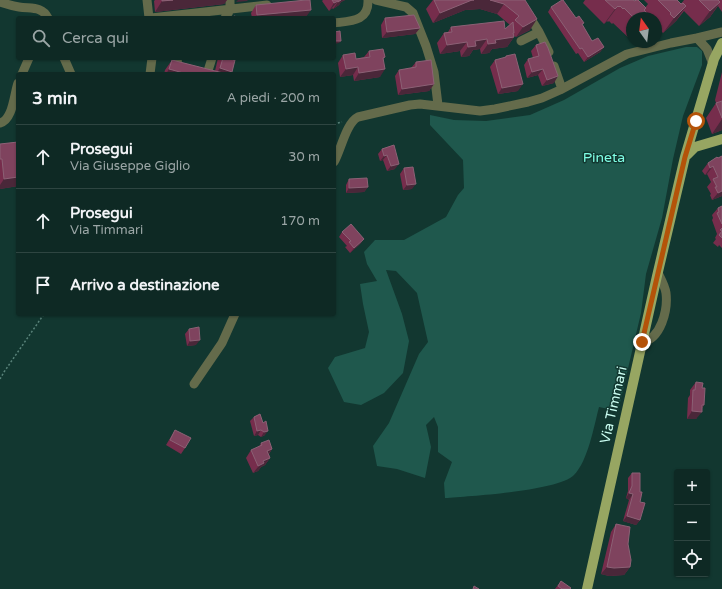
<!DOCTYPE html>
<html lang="it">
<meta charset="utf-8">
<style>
:root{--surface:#0e2924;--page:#1c3531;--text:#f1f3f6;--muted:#9ba6a6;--line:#2e4541}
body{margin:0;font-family:"Varela Round",sans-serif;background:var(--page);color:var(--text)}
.controls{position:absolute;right:12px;bottom:12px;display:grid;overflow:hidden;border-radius:4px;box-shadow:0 1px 3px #0004}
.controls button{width:36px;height:36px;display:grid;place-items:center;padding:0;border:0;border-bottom:1px solid var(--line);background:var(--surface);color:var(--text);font:20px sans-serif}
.compass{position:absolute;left:626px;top:12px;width:36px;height:36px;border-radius:50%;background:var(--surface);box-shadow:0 1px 3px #0004;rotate:346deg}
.stop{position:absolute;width:12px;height:12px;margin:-9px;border:3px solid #b45309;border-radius:50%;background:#fff}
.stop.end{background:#b45309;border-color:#fff;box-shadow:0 1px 4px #0008}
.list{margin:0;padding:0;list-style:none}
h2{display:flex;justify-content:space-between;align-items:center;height:52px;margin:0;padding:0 16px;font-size:17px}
h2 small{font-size:13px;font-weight:400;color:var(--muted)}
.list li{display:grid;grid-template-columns:26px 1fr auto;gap:12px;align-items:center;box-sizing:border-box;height:64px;padding:0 16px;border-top:1px solid var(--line)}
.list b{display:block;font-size:15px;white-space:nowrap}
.list p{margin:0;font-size:13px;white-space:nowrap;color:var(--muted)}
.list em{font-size:13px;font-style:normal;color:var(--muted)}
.icon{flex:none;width:22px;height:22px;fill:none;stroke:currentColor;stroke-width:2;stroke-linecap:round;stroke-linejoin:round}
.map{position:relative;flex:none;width:722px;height:589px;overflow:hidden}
.search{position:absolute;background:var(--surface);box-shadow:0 1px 3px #0004;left:16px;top:16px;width:320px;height:44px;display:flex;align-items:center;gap:10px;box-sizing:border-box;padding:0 14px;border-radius:4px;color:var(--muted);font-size:15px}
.panel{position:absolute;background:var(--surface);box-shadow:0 1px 3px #0004;left:16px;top:72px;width:320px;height:244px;border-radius:4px}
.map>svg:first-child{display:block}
</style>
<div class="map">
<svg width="722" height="589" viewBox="0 0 722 589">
<rect width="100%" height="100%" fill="#123730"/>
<path fill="#1f584d" d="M 686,47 L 697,47 L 702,51 L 702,65 L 683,116 L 673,159 L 662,218 L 646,274 L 641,313 L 618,411 L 599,407 C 594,426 588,461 574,475 C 559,491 470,496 445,498 L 444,483 L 452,462 L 438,452 L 438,427 L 434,417 L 426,425 L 431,447 L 425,478 L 397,469 L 377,466 L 373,446 L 389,423 L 419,354 L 428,342 L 417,293 L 396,271 L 386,270 L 402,314 L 409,341 L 403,373 L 384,393 L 361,405 L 344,402 L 328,368 L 335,357 L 365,348 L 369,332 L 363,304 L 360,284 L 377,281 L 367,264 L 364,252 L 375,240 L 404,240 L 446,217 L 458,195 L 464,188 L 463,160 L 430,125 L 430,115 L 454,120 L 486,121 L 530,115 L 564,100 L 620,68 L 648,56 Z"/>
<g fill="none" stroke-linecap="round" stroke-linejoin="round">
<path stroke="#588279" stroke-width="1.5" stroke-dasharray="2 2" stroke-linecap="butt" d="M 334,124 L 342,122
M 0,379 L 4,372 L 44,314"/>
<path stroke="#646b4b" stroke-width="9" d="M 147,0 L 149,18
M 376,0 L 406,7 L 413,13 L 426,46 L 434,72 L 438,105
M 519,0 L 539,32 L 521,41
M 0,2 C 6,4 13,6 19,7 C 31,9 42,6 48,18
M 151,18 L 267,5
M 225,18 L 230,10 L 230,0
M 334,23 C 350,21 369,22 368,0
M 539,32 L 549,52
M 64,58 L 71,74
M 177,58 L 178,67 L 203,74
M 713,64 L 707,49 L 697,38 L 722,32
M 554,66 L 562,89
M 22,74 L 29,58
M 150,74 L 152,58
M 207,74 L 212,58
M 0,123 C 13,120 14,94 18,83
M 334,162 C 341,150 346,123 358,117 L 410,105 L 420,104 L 480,111 L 495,109 L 528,102 L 542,98 L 560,90 L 627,54 L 671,43 L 697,38
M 642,342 C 661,339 668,310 666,293 C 665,286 661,279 658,273
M 194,384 L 222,343 L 235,314"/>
<path stroke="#97a662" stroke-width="10" d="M 687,155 L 695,147 L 722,139
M 587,589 L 657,276 L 685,157 L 714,59 L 722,43"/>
</g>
<path fill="#762d4c" d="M 155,0 L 227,0 L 224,4 L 155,12 L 154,1 Z
M 323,0 L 345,0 L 341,2 L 339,5 L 333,9 L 332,8 L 329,11 L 322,1 Z
M 433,0 L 525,0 L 530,30 L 516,37 L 513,35 L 514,37 L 507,47 L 492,49 L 489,53 L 481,54 L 480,49 L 473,50 L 469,56 L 461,57 L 460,51 L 440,54 L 437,43 L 444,33 L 448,32 L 451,27 L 505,29 L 510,25 L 497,14 L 480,9 L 465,10 L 433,23 L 426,9 Z
M 585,0 L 633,0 L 645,8 L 648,4 L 644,0 L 677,0 L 681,4 L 684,0 L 722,0 L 722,12 L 718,6 L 710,17 L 699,26 L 684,11 L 676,21 L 663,33 L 659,29 L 660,28 L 656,24 L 656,18 L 632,18 L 632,39 L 631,40 L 613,23 L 612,24 L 609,21 L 608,22 L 607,21 L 604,24 L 583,3 Z
M 256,5 L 306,17 L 300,18 L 252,18 L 251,13 Z
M 551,7 L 576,18 L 582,25 L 592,41 L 604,47 L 600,52 L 584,62 L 578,53 L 576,54 L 548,12 Z
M 385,18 L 420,28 L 415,34 L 382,38 L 381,25 Z
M 536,45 L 554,83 L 542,86 L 538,75 L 527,78 L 524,65 L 528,59 L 533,58 L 531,51 Z
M 369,51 L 385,57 L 383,59 L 380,77 L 354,81 L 353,75 L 340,77 L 338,63 L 343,55 L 356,59 L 364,57 Z
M 506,56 L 518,91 L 498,94 L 490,67 L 495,60 L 505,58 Z
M 218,58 L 233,58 L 230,74 L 164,74 L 165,70 L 172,60 L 215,71 Z
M 416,62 L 434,84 L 429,91 L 398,95 L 395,76 L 399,70 L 411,68 Z
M 722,72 L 722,130 L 712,134 L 706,118 L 716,103 L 715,100 Z
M 18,142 L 18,186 L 0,189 L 0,144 Z
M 394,145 L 395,169 L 387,171 L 383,160 L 380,161 L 378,154 L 382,149 Z
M 722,156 L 722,196 L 712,200 L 710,195 L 711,194 L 707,187 L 711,182 L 707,174 L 705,175 L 702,171 L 708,163 Z
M 404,168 L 412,189 L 403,190 L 400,174 Z
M 349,179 L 368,187 L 364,192 L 346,193 L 346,185 Z
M 722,206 L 722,248 L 719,245 L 718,247 L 713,243 L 716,239 L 715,238 L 717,234 L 712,220 L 713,218 L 712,215 L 718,208 Z
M 342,232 L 364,239 L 360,244 L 350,253 L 345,247 L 347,246 L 339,237 Z
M 189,329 L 196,345 L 187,346 L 185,334 Z
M 696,382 L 702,388 L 704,405 L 696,419 L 687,419 L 688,398 L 690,395 L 690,390 Z
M 260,414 L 265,435 L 261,437 L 258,435 L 254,436 L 250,421 L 254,417 Z
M 175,430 L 185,448 L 181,454 L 166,445 Z
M 261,443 L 272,449 L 269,454 L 270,458 L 265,465 L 261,467 L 258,471 L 253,473 L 246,458 L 251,450 L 259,447 Z
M 632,473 L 640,502 L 640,520 L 636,525 L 623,521 L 629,500 L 626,498 L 628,491 L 628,478 Z
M 616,524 L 628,544 L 630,567 L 624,575 L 609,576 L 601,574 L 611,532 Z
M 561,581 L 570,589 L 555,589 Z"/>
<path fill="#4a2739" d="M 173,0 L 227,0 L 224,4 L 155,12 L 162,1 Z
M 238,0 L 248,0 L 247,1 L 236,2 Z
M 341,0 L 345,0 L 341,2 L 339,5 L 333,9 L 338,2 Z
M 472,0 L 490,0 L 504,4 L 497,14 L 480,9 L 465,10 L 433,23 L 440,13 Z
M 338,1 L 332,8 L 329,11 L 334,3 Z
M 720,2 L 710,17 L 699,26 L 710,11 Z
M 618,6 L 607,21 L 604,24 L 615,9 Z
M 686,6 L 676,21 L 663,33 L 674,18 Z
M 311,10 L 306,17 L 300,18 L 256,18 L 257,15 Z
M 537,19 L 530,30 L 516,37 L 523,27 Z
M 420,28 L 415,34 L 382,38 L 387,32 Z
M 514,33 L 512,37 L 514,37 L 507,47 L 492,49 L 489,53 L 481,54 L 488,44 L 495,40 Z
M 487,39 L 480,49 L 473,50 L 469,56 L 461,57 L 468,47 L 475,41 Z
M 334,41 L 341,41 L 339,43 L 334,44 Z
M 467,42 L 460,51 L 440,54 L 447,45 Z
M 604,47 L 600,52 L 584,62 L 588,57 Z
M 358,67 L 353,75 L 340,77 L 346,69 Z
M 220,68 L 232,72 L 230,74 L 216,74 Z
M 169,69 L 187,74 L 166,74 Z
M 385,69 L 380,77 L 354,81 L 359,73 Z
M 543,69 L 538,75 L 527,78 L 532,72 Z
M 558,76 L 554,83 L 542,86 L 547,80 Z
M 434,84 L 429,91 L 398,95 L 402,89 Z
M 523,84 L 518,91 L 498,94 L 502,88 Z
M 722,119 L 722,130 L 712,134 Z
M 387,155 L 383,160 L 380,161 L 384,156 Z
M 399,164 L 395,169 L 387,171 L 391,166 Z
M 713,166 L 707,174 L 705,175 L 710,168 Z
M 18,177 L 18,186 L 0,189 L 0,185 L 4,179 Z
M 416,184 L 412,189 L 403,190 L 407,185 Z
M 368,187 L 364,192 L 346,193 L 349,188 Z
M 722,191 L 722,196 L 712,200 L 718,193 Z
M 364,239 L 360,244 L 350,253 L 354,248 Z
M 200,340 L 196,345 L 187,346 L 190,341 Z
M 702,405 L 704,405 L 699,412 L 702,412 L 696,419 L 687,419 L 692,411 Z
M 261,430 L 258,435 L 254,436 L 257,431 Z
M 268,431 L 265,435 L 261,437 L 264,432 Z
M 272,449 L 267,456 L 267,451 Z
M 270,458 L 265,465 L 261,467 L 258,471 L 253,473 L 263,461 Z
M 629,493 L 633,494 L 629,500 L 626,498 Z
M 627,516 L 640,520 L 636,525 L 623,521 Z
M 607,567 L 630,567 L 624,575 L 609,576 L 601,574 Z"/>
<path fill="#7f435e" stroke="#8b6175" d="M 162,0 L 173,0 L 162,1 Z
M 306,0 L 310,0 L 311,10 L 257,15 L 256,5 Z
M 332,0 L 341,0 L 338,2 L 338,1 L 334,3 Z
M 434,0 L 474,0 L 472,0 L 440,13 Z
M 490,0 L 525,0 L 537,19 L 523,27 L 515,20 L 519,16 L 504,4 Z
M 562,0 L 563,0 L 576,18 L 579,16 L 584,23 L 582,24 L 592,41 L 598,38 L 604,47 L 588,57 L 582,48 L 580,49 L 551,7 Z
M 605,0 L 633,0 L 635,1 L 636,0 L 638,0 L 646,8 L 644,10 L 651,17 L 650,18 L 634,18 L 624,8 L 623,9 L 620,6 L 619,7 L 618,6 L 615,9 Z
M 658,0 L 677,0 L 681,4 L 683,3 L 686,6 L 674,18 L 670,14 L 671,13 Z
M 699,0 L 718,0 L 720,2 L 710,11 Z
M 414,15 L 420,28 L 387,32 L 385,18 Z
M 234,16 L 241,18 L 233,18 Z
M 504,21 L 505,29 L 513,22 L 514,33 L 513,33 L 514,37 L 495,40 L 496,43 L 488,44 L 487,39 L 475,41 L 476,46 L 468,47 L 467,42 L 447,45 L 444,33 L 452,32 L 451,27 Z
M 340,31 L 341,41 L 334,41 L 334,32 Z
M 545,42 L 548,48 L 558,76 L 547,80 L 543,69 L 532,72 L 528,59 L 539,56 L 536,45 Z
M 383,49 L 385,57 L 383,58 L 385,69 L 359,73 L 358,67 L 346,69 L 343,55 L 355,53 L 356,59 L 370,57 L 369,51 Z
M 515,54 L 523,84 L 502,88 L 495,60 L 506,57 L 506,56 Z
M 223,58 L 233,58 L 233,60 L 235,60 L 232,72 L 220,68 Z
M 172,60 L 223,73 L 222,74 L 187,74 L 169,69 Z
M 431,60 L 434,84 L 402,89 L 399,70 L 416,67 L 416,62 Z
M 722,101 L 722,118 L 716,103 Z
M 18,142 L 18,177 L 4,179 L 2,159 L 0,159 L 0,144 Z
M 394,145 L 399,164 L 391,166 L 387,155 L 384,156 L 382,149 Z
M 722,156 L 722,191 L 718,193 L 715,187 L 717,187 L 713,179 L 718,177 L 713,166 L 710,168 L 708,163 L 717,157 L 718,158 Z
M 413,167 L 416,184 L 407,185 L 404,168 Z
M 367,178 L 368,187 L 349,188 L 349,179 Z
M 722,206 L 722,224 L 717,213 L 719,212 L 718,208 Z
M 351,224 L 364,239 L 354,248 L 349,242 L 351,241 L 342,232 Z
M 722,228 L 722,238 L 719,235 L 722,231 L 720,230 Z
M 199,327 L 200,340 L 190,341 L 189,329 Z
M 696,382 L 703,383 L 702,388 L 705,388 L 704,405 L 702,405 L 702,412 L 692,411 L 693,390 L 695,390 Z
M 260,414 L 263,423 L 266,421 L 268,431 L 264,432 L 261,430 L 257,431 L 254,417 Z
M 175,430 L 191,438 L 185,448 L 170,440 Z
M 269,440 L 272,449 L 267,451 L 270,458 L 263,461 L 264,463 L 258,466 L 251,450 L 262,445 L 261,443 Z
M 632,473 L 640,473 L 640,492 L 642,492 L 640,502 L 645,503 L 640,520 L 627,516 L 633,494 L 629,493 L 632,486 Z
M 616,524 L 630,527 L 628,544 L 631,560 L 630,567 L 614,568 L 607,567 Z
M 561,581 L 571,588 L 570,589 L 562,589 L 558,586 Z
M 474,586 L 479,589 L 473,589 Z"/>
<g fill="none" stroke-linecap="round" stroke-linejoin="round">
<path stroke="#b45309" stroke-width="5" d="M 642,342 L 685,157 L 696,121"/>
</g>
<g text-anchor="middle" stroke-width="3" stroke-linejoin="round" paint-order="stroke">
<g font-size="14" fill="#7ffde4" stroke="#123730">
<text x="604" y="162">Pineta</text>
</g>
<g font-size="14" fill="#ccfff3" stroke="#123730">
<text transform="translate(613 405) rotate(-77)" y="5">Via Timmari</text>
</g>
</g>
</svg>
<div class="controls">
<button>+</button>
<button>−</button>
<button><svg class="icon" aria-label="locate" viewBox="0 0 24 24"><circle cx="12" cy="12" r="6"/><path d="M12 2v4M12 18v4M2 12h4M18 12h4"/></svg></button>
</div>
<svg class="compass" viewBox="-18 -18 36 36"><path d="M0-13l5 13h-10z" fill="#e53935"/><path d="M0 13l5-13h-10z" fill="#9ba6a6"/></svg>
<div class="stop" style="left:696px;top:121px"></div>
<div class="stop end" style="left:642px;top:342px"></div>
<div class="search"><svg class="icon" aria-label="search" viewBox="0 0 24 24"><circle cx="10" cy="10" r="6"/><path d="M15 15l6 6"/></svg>Cerca qui</div>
<section class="panel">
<h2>3 min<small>A piedi · 200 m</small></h2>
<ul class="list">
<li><svg class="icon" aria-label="ahead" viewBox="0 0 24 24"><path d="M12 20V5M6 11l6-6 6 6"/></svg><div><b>Prosegui</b><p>Via Giuseppe Giglio</p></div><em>30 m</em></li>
<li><svg class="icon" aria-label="ahead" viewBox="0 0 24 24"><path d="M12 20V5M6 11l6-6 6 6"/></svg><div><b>Prosegui</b><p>Via Timmari</p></div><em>170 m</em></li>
<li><svg class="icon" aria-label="arrive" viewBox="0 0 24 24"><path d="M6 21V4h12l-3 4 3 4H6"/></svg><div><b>Arrivo a destinazione</b></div></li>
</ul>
</section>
</div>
